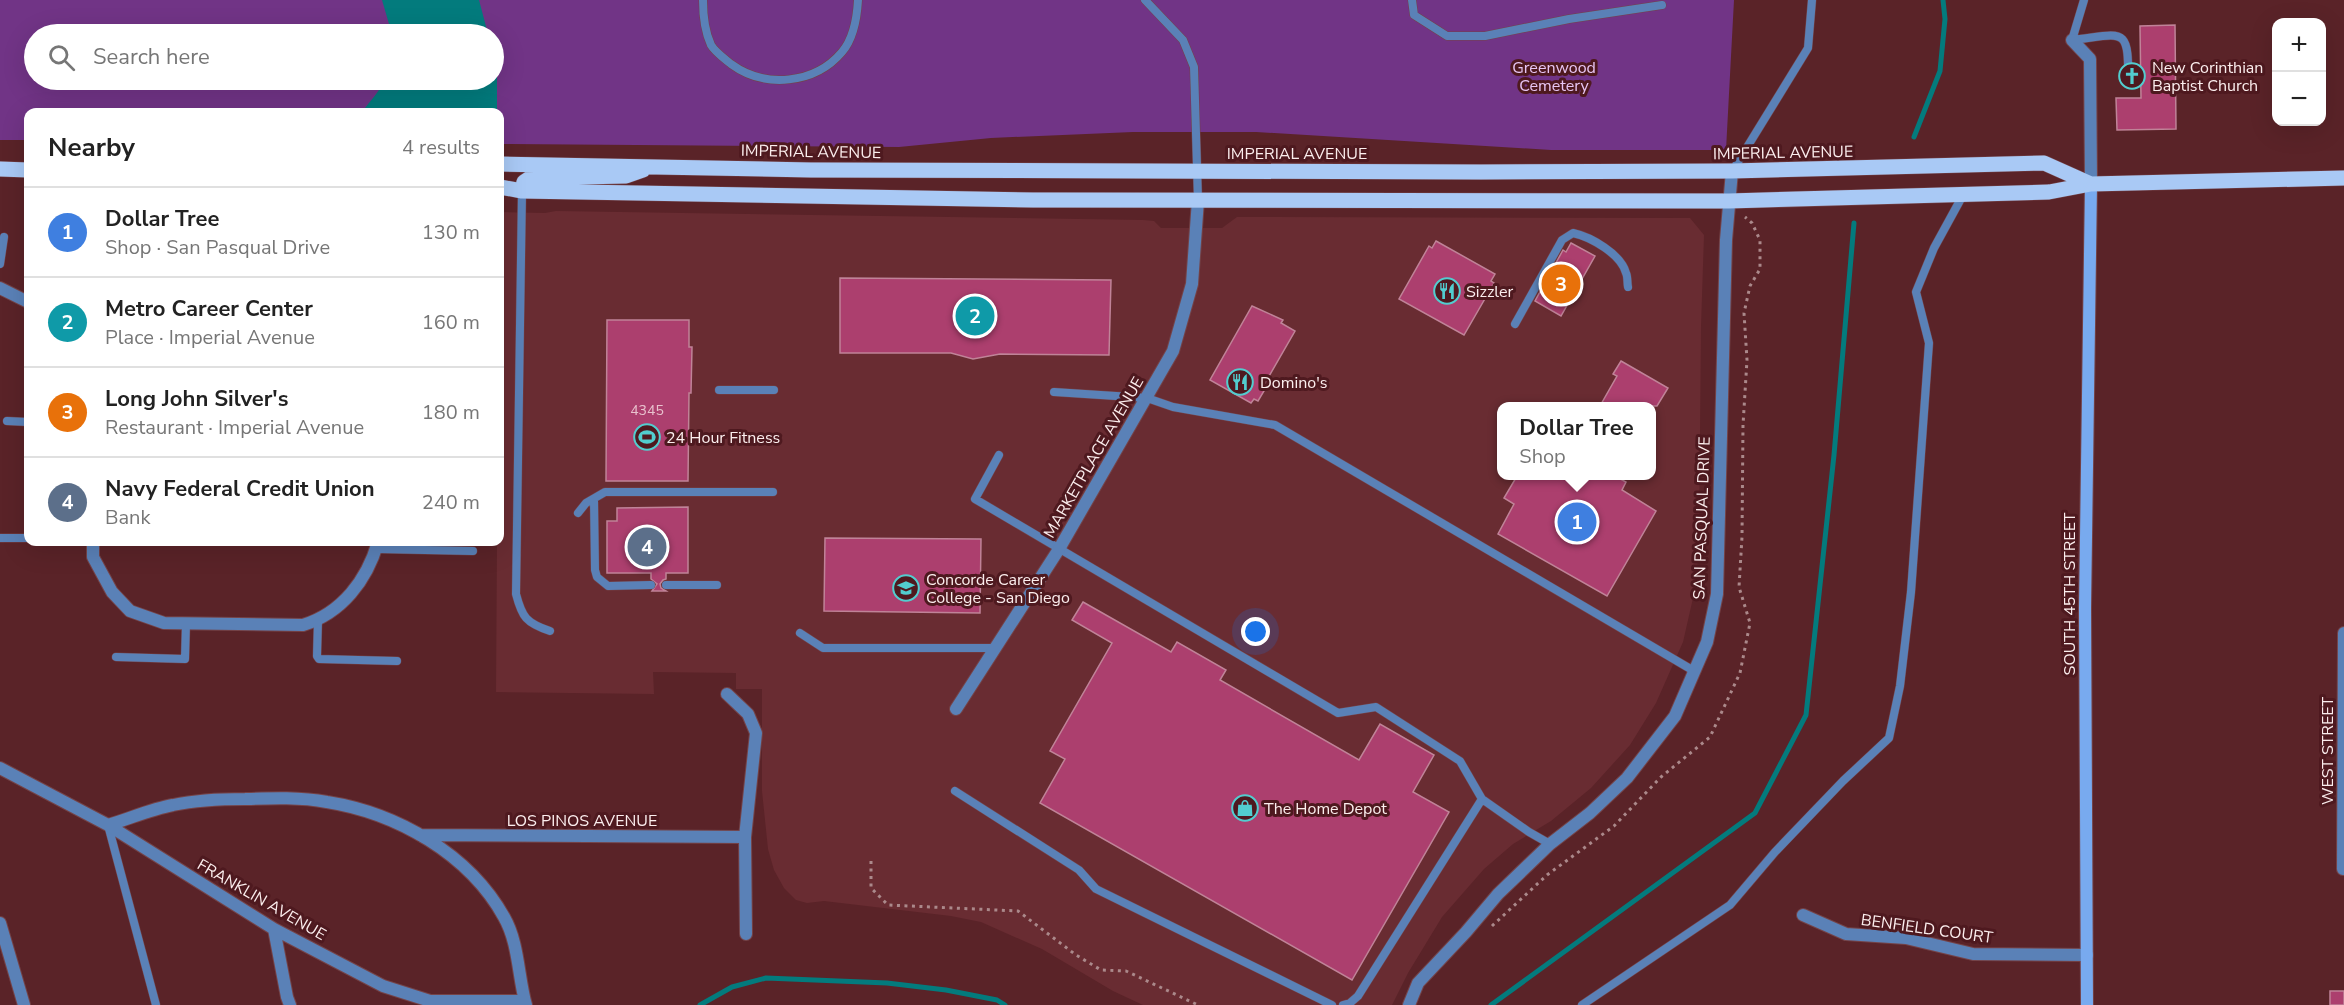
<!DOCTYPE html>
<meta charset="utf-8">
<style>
:root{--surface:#fff;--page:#f2f2f2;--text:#222;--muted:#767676;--line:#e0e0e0;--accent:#b45309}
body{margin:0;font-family:"Nunito Sans",sans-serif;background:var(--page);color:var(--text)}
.controls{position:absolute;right:18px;top:18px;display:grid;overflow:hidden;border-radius:12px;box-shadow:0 6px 24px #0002}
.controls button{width:54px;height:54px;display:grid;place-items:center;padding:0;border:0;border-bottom:2px solid var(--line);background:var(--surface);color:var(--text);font:30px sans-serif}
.you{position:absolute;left:1256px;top:632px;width:21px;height:21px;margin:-15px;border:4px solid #fff;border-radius:50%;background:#1a73e8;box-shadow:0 0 0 9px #1a73e833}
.badge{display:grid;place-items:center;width:39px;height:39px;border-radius:50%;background:var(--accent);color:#fff;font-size:20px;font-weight:700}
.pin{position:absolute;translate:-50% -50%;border:3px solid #fff;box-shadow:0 2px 6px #0006}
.popup{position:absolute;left:1497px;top:402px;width:159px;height:78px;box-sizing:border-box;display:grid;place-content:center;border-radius:12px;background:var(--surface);filter:drop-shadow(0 2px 4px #0005);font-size:20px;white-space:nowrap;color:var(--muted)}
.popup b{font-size:22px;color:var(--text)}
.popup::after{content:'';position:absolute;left:50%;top:100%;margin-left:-12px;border:12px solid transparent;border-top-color:var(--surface)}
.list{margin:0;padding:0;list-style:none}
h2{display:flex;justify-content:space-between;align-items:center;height:78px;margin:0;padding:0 24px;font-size:26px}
h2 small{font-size:20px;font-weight:400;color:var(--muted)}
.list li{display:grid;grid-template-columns:39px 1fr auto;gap:18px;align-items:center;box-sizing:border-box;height:90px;padding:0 24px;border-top:2px solid var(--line)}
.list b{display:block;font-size:22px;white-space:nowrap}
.list p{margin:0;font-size:20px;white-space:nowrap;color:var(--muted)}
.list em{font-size:20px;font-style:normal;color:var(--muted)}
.icon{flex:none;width:33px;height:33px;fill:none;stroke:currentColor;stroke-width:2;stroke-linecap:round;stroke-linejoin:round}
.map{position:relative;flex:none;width:2344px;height:1005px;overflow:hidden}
.search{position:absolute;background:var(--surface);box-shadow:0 6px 24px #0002;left:24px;top:24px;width:480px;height:66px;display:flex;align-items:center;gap:15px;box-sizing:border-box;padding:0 21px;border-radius:33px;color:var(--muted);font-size:22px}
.panel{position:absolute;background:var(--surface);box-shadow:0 6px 24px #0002;left:24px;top:108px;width:480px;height:438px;border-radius:12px}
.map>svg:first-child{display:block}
</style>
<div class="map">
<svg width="2344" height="1005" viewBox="0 0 2344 1005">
<rect width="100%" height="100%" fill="#5a2328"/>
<path fill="#692c32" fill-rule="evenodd" d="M 556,211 L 1143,220 L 1154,221 L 1161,228 L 1222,228 L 1237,217 L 1690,218 L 1704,235 L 1701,327 L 1699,542 L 1696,585 L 1683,642 L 1656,703 L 1630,745 L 1591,788 L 1551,821 L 1513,844 L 1484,869 L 1442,917 L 1408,973 L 1392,1005 L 1143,1005 L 1113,991 L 1042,949 L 981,922 L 951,916 L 824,901 L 807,903 L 796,900 L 784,888 L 774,870 L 768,849 L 762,791 L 762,689 L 736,689 L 736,673 L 653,672 L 654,694 L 496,692 L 497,542 L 500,542 L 500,212 L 545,213 ZM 1502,406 L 1652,406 L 1652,476 L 1502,476 Z"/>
<path fill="#713486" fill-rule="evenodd" d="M 0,0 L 1734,0 L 1726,150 L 1551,150 L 1256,132 L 1133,132 L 991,138 L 899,147 L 500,144 L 500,112 L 28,112 L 28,140 L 0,140 ZM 34,34 L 494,34 L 494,80 L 34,80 Z"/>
<path fill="#037b7d" d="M 382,0 L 479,0 L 488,34 L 389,34 L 389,24 Z
M 494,57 L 497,73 L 497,112 L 362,112 C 370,101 379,92 385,80 L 494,80 Z"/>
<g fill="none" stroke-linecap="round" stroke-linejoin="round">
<path stroke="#037b7d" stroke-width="5" d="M 1914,137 L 1940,71 L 1945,19 L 1943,0
M 700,1005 L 732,987 L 766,978 L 887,983 L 946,990 L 997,1000 L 1005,1005
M 1491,1005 L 1755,813 L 1806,715 L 1834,455 L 1854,223"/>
</g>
<path fill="#ac3f6e" stroke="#c08398" stroke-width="1.5" d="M 2175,25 L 2176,129 L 2117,130 L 2116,98 L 2141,98 L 2140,26 Z
M 1436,241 L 1495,274 L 1491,281 L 1494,283 L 1464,335 L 1399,299 L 1429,246 L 1432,248 Z
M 1571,243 L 1595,256 L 1561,316 L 1535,301 L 1563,250 L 1566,252 Z
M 840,278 L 1111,280 L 1109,355 L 1000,354 L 973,359 L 951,353 L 840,353 Z
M 1252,306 L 1283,320 L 1281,323 L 1295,331 L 1264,385 L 1267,386 L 1258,401 L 1254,399 L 1251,403 L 1210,380 Z
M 607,320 L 689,320 L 689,347 L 692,347 L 691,393 L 689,393 L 688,481 L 606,481 Z
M 1621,361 L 1668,388 L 1657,406 L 1600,406 L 1617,376 L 1613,374 Z
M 1517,476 L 1615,476 L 1626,482 L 1622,490 L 1656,511 L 1607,596 L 1498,534 L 1514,504 L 1504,498 Z
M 688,507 L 688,573 L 666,573 L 666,579 L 663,580 L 660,584 L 661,588 L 666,591 L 652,591 L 657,584 L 651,579 L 651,573 L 607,573 L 607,521 L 617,521 L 617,508 Z
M 825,538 L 981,539 L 980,613 L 824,611 Z
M 1083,602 L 1171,652 L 1177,642 L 1226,670 L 1220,680 L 1359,760 L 1380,724 L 1434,755 L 1413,792 L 1449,812 L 1352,980 L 1040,803 L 1065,759 L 1050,751 L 1112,643 L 1072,620 Z
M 2330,991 L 2344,991 L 2344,1005 L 2330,1005 Z"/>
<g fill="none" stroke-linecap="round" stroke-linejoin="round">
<g stroke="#744348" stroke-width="9">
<path id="lane" d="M 703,0 C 703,14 705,32 711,45 C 715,52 725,59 731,64 C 765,89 815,84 842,52 C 854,38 857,18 858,0
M 1145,0 L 1183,40 L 1194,67 L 1198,200
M 1412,0 L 1414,15 L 1447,36 L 1485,36 L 1569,19 L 1662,5
M 2084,0 L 2072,40 C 2124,34 2129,25 2128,82
M 1733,170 L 1808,48 L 1812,0
M 522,191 L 516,594 C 522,617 526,623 550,631
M 0,264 L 4,237
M 1515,324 L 1562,240 L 1573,233 C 1591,237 1621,254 1626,273 C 1628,277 1627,283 1628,287
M 719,390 L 774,390
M 1054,392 L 1147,398 L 1173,407 L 1275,425 L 1694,671
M 7,421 L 28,422
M 999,455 L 975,499 L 1338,713 L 1376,707 L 1460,761 L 1482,799 L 1529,832 L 1550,844
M 594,499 L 595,570 L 597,577 L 608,586 L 651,585
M 578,513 L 586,503 L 605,492 L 773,492
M 0,538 L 28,538
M 376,549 L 473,551
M 666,585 L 717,585
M 318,620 L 317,656 L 319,659 L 397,661
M 800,633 L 823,648 L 994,648
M 116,657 L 185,659 L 186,623
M 955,791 L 1079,870 L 1096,889 L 1332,1005
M 108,825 L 156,1005
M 1343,1005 L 1350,1003 L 1358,996 L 1482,799
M 1582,1005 L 1730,905 L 1775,852 L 1843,781 L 1889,738 L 1900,686 L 1911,592 L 1929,343 L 1916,292 L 1934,248 L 1963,195"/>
</g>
<g stroke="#744348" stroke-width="14">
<path id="street" d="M 2072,40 L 2090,59 L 2091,184
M 0,288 L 28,302
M 93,542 L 93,557 L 112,592 L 130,611 L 164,623 L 303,625 C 342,613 367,580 378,542
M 727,694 L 748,714 L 756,733 L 745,837 L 746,934
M 956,709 L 1059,549 L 1173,351 L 1192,284 L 1198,200
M 0,768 L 108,825 L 274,929 L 383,986 L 430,1001 L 525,1001
M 108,825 C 129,819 151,809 173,805 C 197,800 221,799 245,799 C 273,798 300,797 327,802 C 397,813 469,854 504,917 C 519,943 518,977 526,1005
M 420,835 L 745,837
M 2343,869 L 2344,633
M 1803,915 L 1846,934 L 1906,938 L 1973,954 L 2087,955
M 0,923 L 24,1005
M 274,929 L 287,997 L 290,1005
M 1409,1005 L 1418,983 L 1466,932 L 1498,894 L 1550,844 L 1590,813 L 1627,778 L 1675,716 L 1707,642 L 1717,594 L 1726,240 L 1732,171"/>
</g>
<g stroke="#744348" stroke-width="14">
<path id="secondary" d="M 2087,1005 L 2085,608 L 2091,184"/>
</g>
<g stroke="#744348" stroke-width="16">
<path id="primary" d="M 500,164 L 811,170 L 1481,172 L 1732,171 L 2044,163 L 2091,184
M 0,169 L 28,170
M 500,187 L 522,191 L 1033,200 L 1729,201 L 2049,192 L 2091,184 L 2344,178
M 522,191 L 524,182 L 530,178 L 626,176 L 643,170"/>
</g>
<path stroke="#ab898b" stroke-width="3" stroke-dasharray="3 4.5" stroke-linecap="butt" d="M 871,861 L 871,888 L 888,905 L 1018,911 L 1076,955 L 1101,970 L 1126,971 L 1198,1005
M 1492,926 L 1547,875 L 1614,826 L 1661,777 L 1710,737 L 1740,673 L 1750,623 L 1739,587 L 1742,537 L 1743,425 L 1747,360 L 1744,313 L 1750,286 L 1760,269 L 1760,240 L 1752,223 L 1745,217"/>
<use href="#lane" stroke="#5a81b7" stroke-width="8"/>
<use href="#street" stroke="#5a81b7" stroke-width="12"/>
<use href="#secondary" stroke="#78aaef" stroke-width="12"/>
<use href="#primary" stroke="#a9c9f5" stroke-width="15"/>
</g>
<defs>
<g id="church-ring" transform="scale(1.35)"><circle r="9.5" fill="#4e191f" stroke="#52cdcf" stroke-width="1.5"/><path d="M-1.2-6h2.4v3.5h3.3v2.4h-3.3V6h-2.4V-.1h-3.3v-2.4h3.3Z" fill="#52cdcf"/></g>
<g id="restaurant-ring" transform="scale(1.35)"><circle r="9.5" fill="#4e191f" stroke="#52cdcf" stroke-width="1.5"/><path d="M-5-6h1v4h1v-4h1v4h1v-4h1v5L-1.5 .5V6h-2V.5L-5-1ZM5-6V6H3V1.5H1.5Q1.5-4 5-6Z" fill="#52cdcf"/></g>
<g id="stadium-ring" transform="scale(1.35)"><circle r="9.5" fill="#4e191f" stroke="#52cdcf" stroke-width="1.5"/><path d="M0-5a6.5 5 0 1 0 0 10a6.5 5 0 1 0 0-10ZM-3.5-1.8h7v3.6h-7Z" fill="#52cdcf"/></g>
<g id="university-ring" transform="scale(1.35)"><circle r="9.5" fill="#4e191f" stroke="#52cdcf" stroke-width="1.5"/><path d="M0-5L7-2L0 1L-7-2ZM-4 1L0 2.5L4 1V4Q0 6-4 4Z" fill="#52cdcf"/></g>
<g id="shop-ring" transform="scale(1.35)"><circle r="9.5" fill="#4e191f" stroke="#52cdcf" stroke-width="1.5"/><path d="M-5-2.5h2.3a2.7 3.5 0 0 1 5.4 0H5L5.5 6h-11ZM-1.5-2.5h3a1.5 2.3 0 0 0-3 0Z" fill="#52cdcf"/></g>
</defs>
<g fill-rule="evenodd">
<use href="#church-ring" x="2132" y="76"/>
<use href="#restaurant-ring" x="1447" y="291"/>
<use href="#restaurant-ring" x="1240" y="382"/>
<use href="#stadium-ring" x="647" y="437"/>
<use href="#university-ring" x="906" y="588"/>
<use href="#shop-ring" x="1245" y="808"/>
</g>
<g text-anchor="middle" stroke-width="6" stroke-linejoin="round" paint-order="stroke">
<g font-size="14" fill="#e8c2ce">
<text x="647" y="415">4345</text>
</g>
<g font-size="16" fill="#e8c6f4" stroke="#4e191f">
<text x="1554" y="73">Greenwood<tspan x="1554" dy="18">Cemetery</tspan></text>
</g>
<g font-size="16" fill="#fceeee" stroke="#4e191f" text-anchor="start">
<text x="2152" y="73">New Corinthian<tspan x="2152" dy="18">Baptist Church</tspan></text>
<text x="1466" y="297">Sizzler</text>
<text x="1260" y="388">Domino's</text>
<text x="666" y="443">24 Hour Fitness</text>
<text x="926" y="585">Concorde Career<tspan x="926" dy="18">College - San Diego</tspan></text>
<text x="1264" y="814">The Home Depot</text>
</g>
<g font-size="16" fill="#fceeee" stroke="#4e191f">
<text transform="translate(811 151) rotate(1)" y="6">IMPERIAL AVENUE</text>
<text transform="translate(1783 152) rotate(-1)" y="6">IMPERIAL AVENUE</text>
<text x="1297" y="159">IMPERIAL AVENUE</text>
<text transform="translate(1093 457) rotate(-60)" y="6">MARKETPLACE AVENUE</text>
<text transform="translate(1701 518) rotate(-88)" y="6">SAN PASQUAL DRIVE</text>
<text transform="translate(2069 594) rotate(-90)" y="6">SOUTH 45TH STREET</text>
<text transform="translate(2327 751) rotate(-90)" y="6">WEST STREET</text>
<text x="582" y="826">LOS PINOS AVENUE</text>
<text transform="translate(262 899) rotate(30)" y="6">FRANKLIN AVENUE</text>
<text transform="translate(1927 928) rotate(8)" y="6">BENFIELD COURT</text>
</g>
</g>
</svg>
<div class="controls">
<button>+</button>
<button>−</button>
</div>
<div class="you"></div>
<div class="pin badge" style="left:1577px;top:522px;background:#3f7fe0">1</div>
<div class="popup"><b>Dollar Tree</b>Shop</div>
<div class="pin badge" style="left:975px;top:316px;background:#0f9aa8">2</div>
<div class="pin badge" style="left:1561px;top:284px;background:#e8710a">3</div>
<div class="pin badge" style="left:647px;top:547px;background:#5c6f8a">4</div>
<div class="search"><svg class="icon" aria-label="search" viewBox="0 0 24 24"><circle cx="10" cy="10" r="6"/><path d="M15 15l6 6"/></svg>Search here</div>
<section class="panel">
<h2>Nearby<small>4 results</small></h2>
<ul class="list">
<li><span class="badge" style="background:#3f7fe0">1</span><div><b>Dollar Tree</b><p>Shop · San Pasqual Drive</p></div><em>130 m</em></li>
<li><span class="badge" style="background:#0f9aa8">2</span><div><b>Metro Career Center</b><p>Place · Imperial Avenue</p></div><em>160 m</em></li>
<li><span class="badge" style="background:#e8710a">3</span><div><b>Long John Silver's</b><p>Restaurant · Imperial Avenue</p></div><em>180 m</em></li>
<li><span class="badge" style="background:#5c6f8a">4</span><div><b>Navy Federal Credit Union</b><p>Bank</p></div><em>240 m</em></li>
</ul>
</section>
</div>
